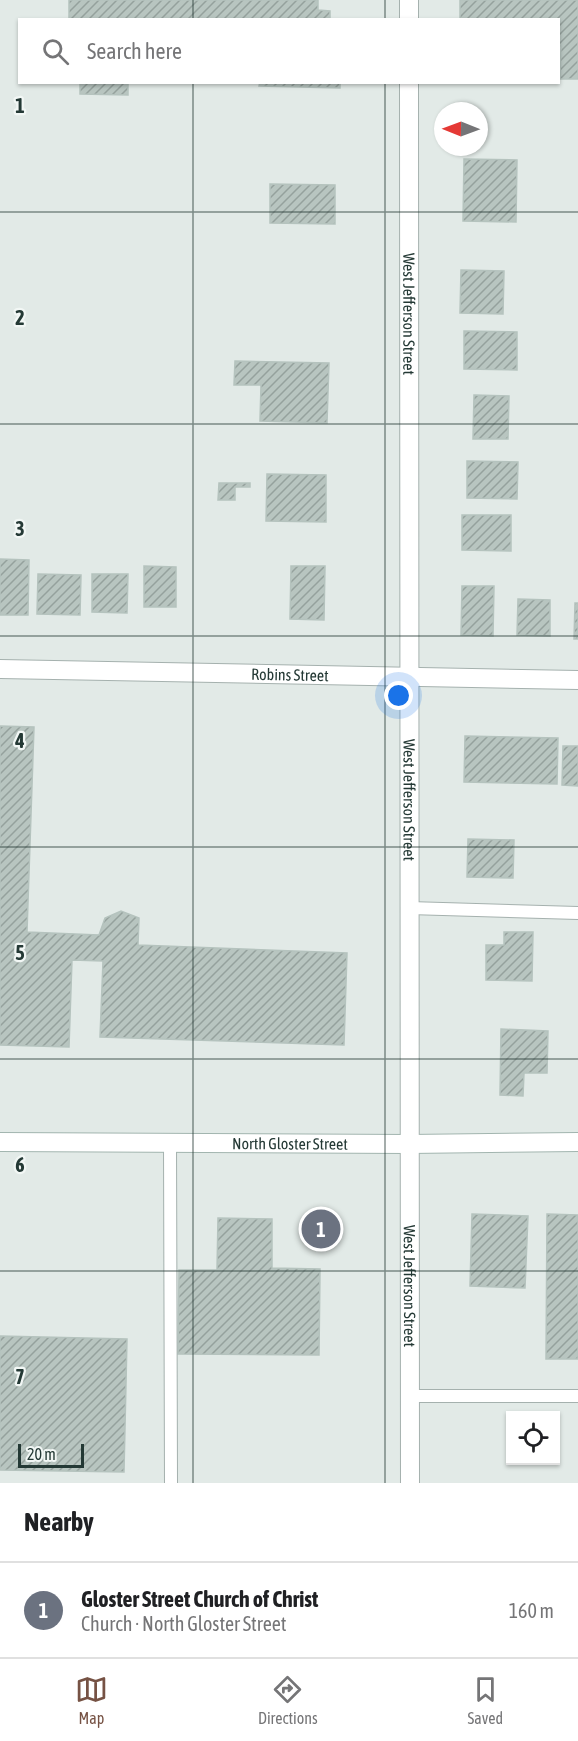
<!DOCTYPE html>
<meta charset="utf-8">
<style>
:root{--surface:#fff;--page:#f2f2f2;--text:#202124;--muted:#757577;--line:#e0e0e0;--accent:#765244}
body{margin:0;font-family:"Asap Condensed",sans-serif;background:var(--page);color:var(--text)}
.controls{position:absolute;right:18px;bottom:18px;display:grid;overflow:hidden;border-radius:0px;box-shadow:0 2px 4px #0004}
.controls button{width:54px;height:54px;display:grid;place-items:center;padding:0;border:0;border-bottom:2px solid var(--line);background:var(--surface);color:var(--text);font:30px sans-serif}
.compass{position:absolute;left:434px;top:102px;width:54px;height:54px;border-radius:50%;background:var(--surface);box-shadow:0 2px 4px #0004;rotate:271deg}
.scale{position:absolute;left:18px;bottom:15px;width:66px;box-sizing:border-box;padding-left:6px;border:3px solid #243935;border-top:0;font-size:16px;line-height:21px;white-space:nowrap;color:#243935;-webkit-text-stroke:4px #f2f7f5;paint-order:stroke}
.you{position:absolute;left:399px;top:696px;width:21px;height:21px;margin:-15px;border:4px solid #fff;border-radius:50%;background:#1a73e8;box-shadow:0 0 0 9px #1a73e833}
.badge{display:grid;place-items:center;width:39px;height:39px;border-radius:50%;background:var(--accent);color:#fff;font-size:20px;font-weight:700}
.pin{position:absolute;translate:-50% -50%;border:3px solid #fff;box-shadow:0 2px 6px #0006}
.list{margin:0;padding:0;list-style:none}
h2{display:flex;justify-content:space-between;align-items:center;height:78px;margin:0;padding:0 24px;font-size:26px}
h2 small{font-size:20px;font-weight:400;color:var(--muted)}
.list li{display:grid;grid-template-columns:39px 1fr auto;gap:18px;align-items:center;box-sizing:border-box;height:96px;padding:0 24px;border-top:2px solid var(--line)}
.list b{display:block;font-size:22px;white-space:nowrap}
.list p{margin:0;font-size:20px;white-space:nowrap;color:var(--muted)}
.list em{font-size:20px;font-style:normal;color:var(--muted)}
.icon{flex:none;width:33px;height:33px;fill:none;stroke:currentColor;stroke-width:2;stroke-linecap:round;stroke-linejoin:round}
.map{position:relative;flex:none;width:578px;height:1483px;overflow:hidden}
.search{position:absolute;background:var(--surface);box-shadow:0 2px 4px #0004;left:18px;right:18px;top:18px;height:66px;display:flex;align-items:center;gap:15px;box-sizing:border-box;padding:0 21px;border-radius:0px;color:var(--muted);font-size:22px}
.sheet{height:174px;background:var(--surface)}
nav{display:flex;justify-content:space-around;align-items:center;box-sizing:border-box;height:84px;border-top:2px solid var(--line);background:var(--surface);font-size:16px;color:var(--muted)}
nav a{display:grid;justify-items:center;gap:3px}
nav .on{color:var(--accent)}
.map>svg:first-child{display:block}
</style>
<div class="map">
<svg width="578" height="1483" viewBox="0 0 578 1483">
<defs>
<pattern id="building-hatch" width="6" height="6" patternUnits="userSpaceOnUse" patternTransform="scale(1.5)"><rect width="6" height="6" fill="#b8c5c0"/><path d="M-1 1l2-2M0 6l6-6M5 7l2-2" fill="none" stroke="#95a19d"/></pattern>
</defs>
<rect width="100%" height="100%" fill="#e2eae7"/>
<path fill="url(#building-hatch)" stroke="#b5c3be" stroke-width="1.5" d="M 69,0 L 318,0 L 318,10 L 330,11 L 330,20 L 69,20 Z
M 460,0 L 578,0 L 578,79 L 560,79 L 561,46 L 558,46 L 558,20 L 460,20 Z
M 80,82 L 128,82 L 128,95 L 80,94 Z
M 260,82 L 340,82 L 340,88 L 259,86 Z
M 464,159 L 517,160 L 516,222 L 463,221 Z
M 270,184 L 335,185 L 335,224 L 270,223 Z
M 461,270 L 504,271 L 503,314 L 460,313 Z
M 464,331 L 517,332 L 517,370 L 464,369 Z
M 235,361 L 329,363 L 327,423 L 260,421 L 261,385 L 234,385 Z
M 474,395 L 509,396 L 508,439 L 473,439 Z
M 467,461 L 518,462 L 517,499 L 467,498 Z
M 267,474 L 326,475 L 326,522 L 266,521 Z
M 219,483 L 250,483 L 250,487 L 235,487 L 235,500 L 218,500 Z
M 462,515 L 511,515 L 511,551 L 462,550 Z
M 0,559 L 29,560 L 28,615 L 0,615 Z
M 144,566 L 176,567 L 176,607 L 144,607 Z
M 291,566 L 325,566 L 324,620 L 290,619 Z
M 38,574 L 81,575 L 80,615 L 37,614 Z
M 92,574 L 128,574 L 127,613 L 92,612 Z
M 462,586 L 494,586 L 493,636 L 461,635 Z
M 518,599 L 550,600 L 550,636 L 517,635 Z
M 575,603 L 578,603 L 578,639 L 574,639 Z
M 0,726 L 34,727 L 27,932 L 99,935 L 105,918 L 121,911 L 139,918 L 138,945 L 347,953 L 344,1045 L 100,1037 L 103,961 L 72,960 L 69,1047 L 0,1045 Z
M 465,736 L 558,738 L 557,784 L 464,782 Z
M 563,746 L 578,746 L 578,786 L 562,785 Z
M 468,839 L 514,840 L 513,878 L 467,877 Z
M 504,932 L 533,932 L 532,981 L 486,980 L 486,945 L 504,945 Z
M 501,1029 L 548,1031 L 547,1073 L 524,1073 L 523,1096 L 500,1095 Z
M 472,1214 L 528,1216 L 525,1288 L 470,1286 Z
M 547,1214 L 578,1215 L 578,1359 L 546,1359 Z
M 218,1218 L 272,1219 L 272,1268 L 320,1269 L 319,1355 L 178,1354 L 179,1270 L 217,1270 Z
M 0,1336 L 127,1339 L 124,1472 L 0,1470 Z"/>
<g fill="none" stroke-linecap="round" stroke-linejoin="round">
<g stroke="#a5b1ae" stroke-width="14">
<path id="service" d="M 409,908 L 578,913
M 170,1143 L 171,1483
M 410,1396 L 578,1396"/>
</g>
<g stroke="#a5b1ae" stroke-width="20">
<g id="minor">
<path d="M 409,0 L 409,20"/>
<path id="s1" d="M 409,82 L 410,1483"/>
<path id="s2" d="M 0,669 L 578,680"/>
</g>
</g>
<g stroke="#a2b5af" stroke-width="20">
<g id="secondary">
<path id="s3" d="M 0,1142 L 409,1144 L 578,1142"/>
</g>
</g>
<use href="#service" stroke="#fff" stroke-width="12"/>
<use href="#minor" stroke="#fff" stroke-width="18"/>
<use href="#secondary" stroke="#fff" stroke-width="18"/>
</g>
<path fill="none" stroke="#243935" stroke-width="1.5" stroke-opacity="0.55" d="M 193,0 L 193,20M 385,0 L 385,20M 193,82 L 193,1483M 385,82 L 385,1483M 0,212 L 578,212M 0,424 L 578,424M 0,636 L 578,636M 0,847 L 578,847M 0,1059 L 578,1059M 0,1271 L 578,1271"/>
<g text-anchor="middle" stroke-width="4.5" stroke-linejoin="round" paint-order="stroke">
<g font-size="16" fill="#243935" stroke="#f2f7f5">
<text dy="6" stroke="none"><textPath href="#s1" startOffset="232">West Jefferson Street</textPath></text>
<text dy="6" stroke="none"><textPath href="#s2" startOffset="290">Robins Street</textPath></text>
<text dy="6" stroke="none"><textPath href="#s1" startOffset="718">West Jefferson Street</textPath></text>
<text dy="6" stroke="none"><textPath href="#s3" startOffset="290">North Gloster Street</textPath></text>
<text dy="6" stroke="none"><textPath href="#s1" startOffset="1204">West Jefferson Street</textPath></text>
</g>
</g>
<g font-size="20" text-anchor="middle" font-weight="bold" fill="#243935" stroke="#f2f7f5" stroke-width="4.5" stroke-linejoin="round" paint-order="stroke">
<text x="20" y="113">1</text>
<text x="20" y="325">2</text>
<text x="20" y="536">3</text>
<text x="20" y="748">4</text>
<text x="20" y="960">5</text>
<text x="20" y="1172">6</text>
<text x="20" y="1384">7</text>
</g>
</svg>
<div class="controls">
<button><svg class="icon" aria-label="locate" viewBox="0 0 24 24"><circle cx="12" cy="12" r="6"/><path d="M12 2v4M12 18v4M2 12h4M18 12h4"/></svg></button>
</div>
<svg class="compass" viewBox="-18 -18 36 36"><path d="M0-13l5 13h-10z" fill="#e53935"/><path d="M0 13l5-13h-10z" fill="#757577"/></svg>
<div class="scale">20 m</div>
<div class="you"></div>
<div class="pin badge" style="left:321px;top:1229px;background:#6b7280">1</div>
<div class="search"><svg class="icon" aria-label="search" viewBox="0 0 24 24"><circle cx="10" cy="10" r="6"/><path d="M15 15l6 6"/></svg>Search here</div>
</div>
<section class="sheet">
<h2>Nearby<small></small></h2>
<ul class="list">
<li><span class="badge" style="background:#6b7280">1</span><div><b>Gloster Street Church of Christ</b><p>Church · North Gloster Street</p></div><em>160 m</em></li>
</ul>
</section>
<nav>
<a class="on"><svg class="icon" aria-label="map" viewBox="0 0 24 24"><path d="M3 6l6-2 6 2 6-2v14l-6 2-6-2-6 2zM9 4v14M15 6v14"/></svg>Map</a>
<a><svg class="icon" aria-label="directions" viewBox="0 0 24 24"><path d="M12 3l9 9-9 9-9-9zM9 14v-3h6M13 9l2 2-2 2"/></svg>Directions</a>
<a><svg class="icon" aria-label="saved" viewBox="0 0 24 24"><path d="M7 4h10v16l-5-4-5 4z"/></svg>Saved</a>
</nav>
